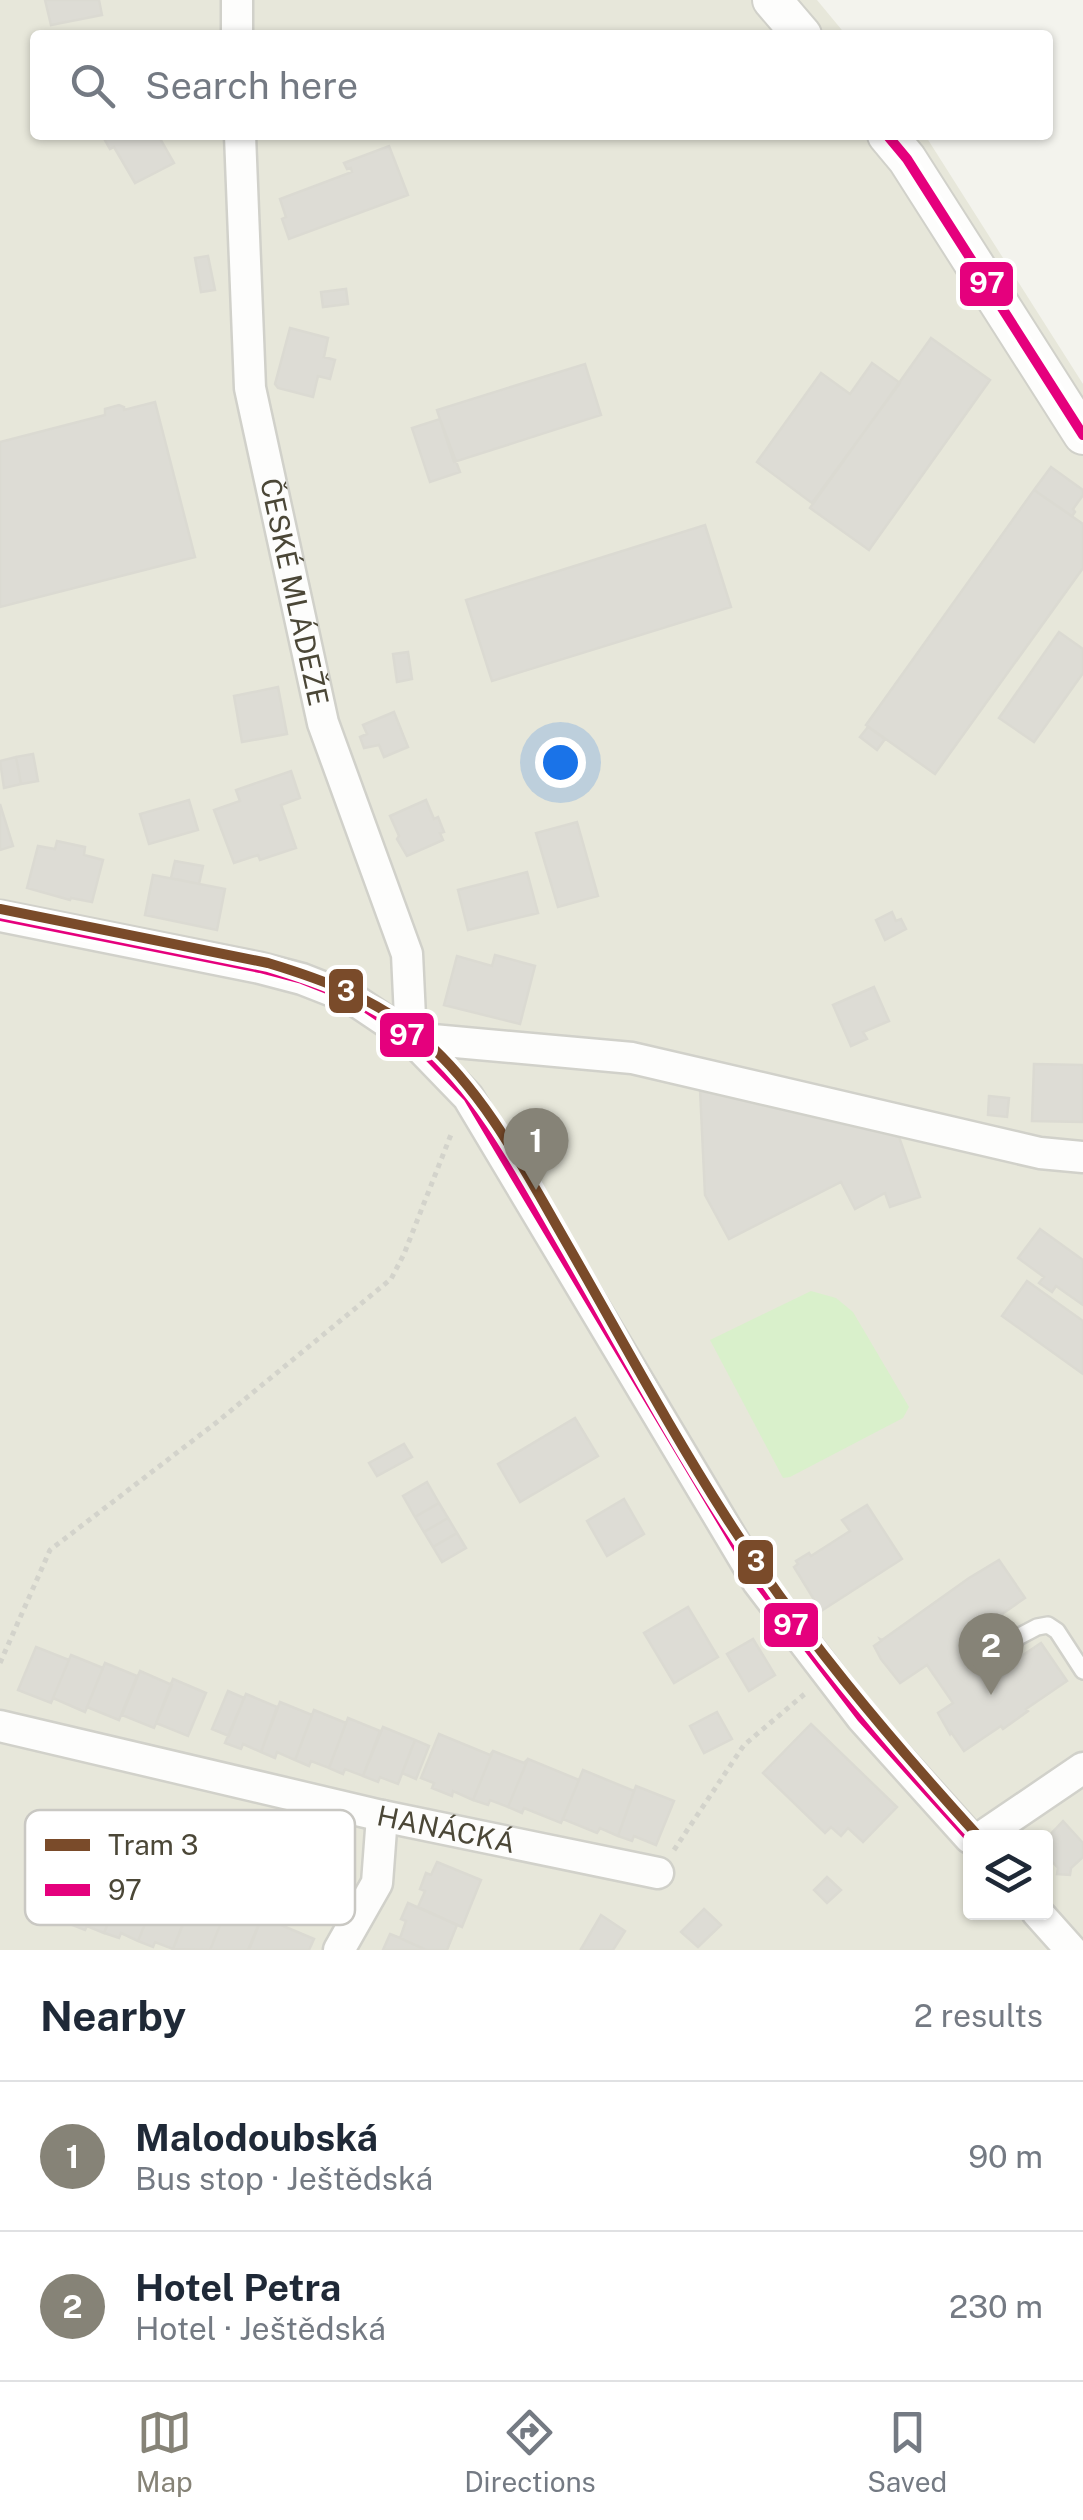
<!DOCTYPE html>
<meta charset="utf-8">
<style>
:root{--surface:#fff;--page:#f6f6f7;--text:#1f2937;--muted:#747a83;--line:#e0e1e3;--accent:#868377}
body{margin:0;font-family:"Public Sans",sans-serif;background:var(--page);color:var(--text)}
.controls{position:absolute;right:30px;bottom:30px;display:grid;overflow:hidden;border-radius:10px;box-shadow:0 2px 8px #0004}
.controls button{width:90px;height:90px;display:grid;place-items:center;padding:0;border:0;border-bottom:2px solid var(--line);background:var(--surface);color:var(--text);font:50px sans-serif}
.you{position:absolute;left:560px;top:762px;width:35px;height:35px;margin:-25px;border:8px solid #fff;border-radius:50%;background:#1a73e8;box-shadow:0 0 0 15px #1a73e833}
.badge{display:grid;place-items:center;width:65px;height:65px;border-radius:50%;background:var(--accent);color:#fff;font-size:32px;font-weight:700}
.pin{position:absolute;translate:-50% -82px;filter:drop-shadow(0 2px 5px #0008)}
.pin::after{content:'';position:absolute;top:52px;width:35px;height:30px;background:inherit;clip-path:polygon(0 0,100% 0,50% 100%)}
.list{margin:0;padding:0;list-style:none}
h2{display:flex;justify-content:space-between;align-items:center;height:130px;margin:0;padding:0 40px;font-size:42px}
h2 small{font-size:32px;font-weight:400;color:var(--muted)}
.list li{display:grid;grid-template-columns:65px 1fr auto;gap:30px;align-items:center;box-sizing:border-box;height:150px;padding:0 40px;border-top:2px solid var(--line)}
.list b{display:block;font-size:38px;white-space:nowrap}
.list p{margin:0;font-size:32px;white-space:nowrap;color:var(--muted)}
.list em{font-size:32px;font-style:normal;color:var(--muted)}
.icon{flex:none;width:55px;height:55px;fill:none;stroke:currentColor;stroke-width:2;stroke-linecap:round;stroke-linejoin:round}
.map{position:relative;flex:none;width:1083px;height:1950px;overflow:hidden}
.search{position:absolute;background:var(--surface);box-shadow:0 2px 8px #0004;left:30px;right:30px;top:30px;height:110px;display:flex;align-items:center;gap:25px;box-sizing:border-box;padding:0 35px;border-radius:10px;color:var(--muted);font-size:38px}
.sheet{height:430px;background:var(--surface)}
nav{display:flex;justify-content:space-around;align-items:center;box-sizing:border-box;height:140px;border-top:2px solid var(--line);background:var(--surface);font-size:28px;color:var(--muted)}
nav a{display:grid;justify-items:center;gap:5px}
nav .on{color:var(--accent)}
.map>svg:first-child{display:block}
</style>
<div class="map">
<svg width="1083" height="1950" viewBox="0 0 1083 1950">
<rect width="100%" height="100%" fill="#f3f3ed"/>
<path fill="#e7e7da" fill-rule="evenodd" d="M 0,0 L 817,0 L 846,35 L 35,35 L 35,135 L 925,135 L 1083,384 L 1083,1950 L 0,1950 ZM 970,1838 L 1046,1838 L 1046,1912 L 970,1912 Z"/>
<path fill="#d9f0cb" d="M 811,1291 L 836,1298 L 853,1312 L 909,1407 L 903,1418 L 790,1477 L 783,1478 L 710,1340 Z"/>
<path fill="#dddcd5" stroke="#dbdad2" stroke-width="2.5" d="M 45,0 L 99,0 L 102,15 L 51,25 Z
M 102,135 L 158,135 L 174,163 L 135,183 L 114,147 L 110,149 Z
M 389,146 L 408,195 L 289,239 L 282,219 L 286,217 L 280,199 L 352,172 L 351,168 L 347,169 L 344,163 Z
M 208,256 L 215,290 L 201,292 L 195,258 Z
M 346,289 L 348,304 L 323,307 L 321,292 Z
M 290,328 L 328,338 L 324,357 L 335,360 L 330,379 L 318,376 L 313,397 L 278,388 L 275,384 Z
M 931,338 L 990,380 L 869,550 L 810,508 Z
M 872,363 L 900,383 L 812,503 L 757,462 L 821,373 L 850,394 Z
M 585,364 L 601,415 L 454,462 L 437,410 Z
M 155,402 L 195,557 L 0,607 L 0,442 L 105,415 L 105,409 L 119,405 L 124,407 L 124,410 Z
M 440,419 L 460,472 L 430,482 L 412,428 Z
M 1051,467 L 1083,490 L 1083,495 L 1073,509 L 1075,512 L 1072,516 L 1034,490 Z
M 1034,490 L 1083,524 L 1083,568 L 935,774 L 866,725 Z
M 705,525 L 731,607 L 492,681 L 466,600 Z
M 1059,632 L 1083,649 L 1083,673 L 1034,742 L 999,718 Z
M 408,652 L 412,679 L 397,682 L 393,654 Z
M 278,687 L 287,734 L 242,742 L 234,696 Z
M 394,712 L 408,747 L 384,757 L 379,745 L 364,748 L 360,737 L 367,734 L 363,725 Z
M 868,727 L 885,739 L 877,750 L 860,737 Z
M 33,754 L 38,781 L 21,784 L 16,757 Z
M 16,757 L 21,784 L 4,788 L 0,761 Z
M 291,771 L 300,798 L 281,805 L 296,848 L 260,860 L 258,855 L 234,863 L 214,810 L 240,801 L 236,790 Z
M 189,800 L 198,830 L 149,844 L 140,814 Z
M 426,800 L 434,819 L 438,817 L 444,832 L 440,833 L 443,840 L 407,856 L 397,839 L 399,836 L 390,816 Z
M 0,804 L 13,846 L 0,850 Z
M 577,822 L 598,896 L 558,907 L 536,833 Z
M 57,841 L 85,847 L 84,855 L 103,860 L 92,902 L 71,898 L 70,900 L 27,888 L 38,846 L 55,849 Z
M 175,861 L 203,866 L 199,884 L 171,878 Z
M 527,872 L 538,913 L 468,930 L 458,890 Z
M 153,875 L 225,889 L 217,930 L 145,915 Z
M 892,912 L 896,921 L 901,919 L 906,929 L 885,940 L 876,920 Z
M 495,955 L 535,966 L 520,1024 L 444,1005 L 457,956 L 492,966 Z
M 874,987 L 889,1021 L 863,1032 L 867,1039 L 851,1046 L 833,1005 Z
M 1034,1064 L 1083,1065 L 1083,1122 L 1032,1121 Z
M 700,1089 L 898,1134 L 920,1197 L 890,1207 L 885,1193 L 855,1209 L 841,1182 L 729,1239 L 705,1195 Z
M 989,1096 L 1009,1098 L 1007,1117 L 988,1115 Z
M 1040,1229 L 1083,1260 L 1083,1305 L 1056,1286 L 1052,1292 L 1039,1283 L 1044,1277 L 1018,1258 Z
M 1027,1281 L 1083,1321 L 1083,1374 L 1002,1316 Z
M 575,1418 L 598,1456 L 520,1502 L 498,1464 Z
M 404,1444 L 412,1457 L 377,1476 L 369,1463 Z
M 427,1482 L 439,1503 L 415,1517 L 403,1496 Z
M 624,1499 L 644,1534 L 607,1556 L 587,1521 Z
M 439,1503 L 448,1518 L 424,1532 L 415,1517 Z
M 867,1505 L 902,1559 L 821,1611 L 794,1567 L 798,1564 L 796,1561 L 809,1553 L 811,1556 L 850,1531 L 842,1520 Z
M 448,1518 L 457,1533 L 433,1547 L 424,1532 Z
M 457,1533 L 466,1548 L 442,1562 L 433,1547 Z
M 999,1560 L 1025,1598 L 979,1630 L 1005,1667 L 1041,1643 L 1067,1681 L 1026,1709 L 1028,1711 L 1003,1729 L 1001,1726 L 964,1751 L 951,1732 L 950,1734 L 938,1713 L 953,1703 L 927,1665 L 900,1683 L 881,1659 L 874,1646 L 881,1641 L 880,1639 L 882,1640 L 969,1578 Z
M 688,1607 L 718,1657 L 674,1683 L 644,1633 Z
M 753,1639 L 775,1675 L 749,1691 L 727,1654 Z
M 36,1647 L 69,1660 L 51,1703 L 18,1690 Z
M 71,1655 L 103,1668 L 85,1712 L 53,1698 Z
M 105,1663 L 137,1676 L 119,1720 L 87,1707 Z
M 140,1671 L 172,1685 L 154,1728 L 122,1715 Z
M 173,1679 L 206,1693 L 188,1736 L 156,1723 Z
M 228,1691 L 244,1698 L 229,1736 L 212,1729 Z
M 246,1694 L 277,1707 L 261,1752 L 243,1744 L 241,1749 L 225,1743 Z
M 280,1702 L 312,1715 L 295,1760 L 277,1752 L 275,1758 L 261,1752 Z
M 314,1710 L 346,1723 L 329,1768 L 311,1761 L 309,1766 L 295,1760 Z
M 717,1712 L 732,1739 L 704,1753 L 690,1726 Z
M 348,1718 L 380,1731 L 363,1776 L 345,1769 L 343,1774 L 329,1768 Z
M 811,1724 L 897,1807 L 863,1842 L 848,1828 L 841,1836 L 831,1827 L 825,1833 L 763,1773 Z
M 383,1727 L 415,1740 L 398,1784 L 380,1777 L 378,1782 L 363,1776 Z
M 439,1734 L 490,1755 L 493,1751 L 473,1800 L 453,1791 L 452,1796 L 432,1788 L 434,1783 L 421,1778 Z
M 415,1740 L 429,1746 L 416,1779 L 402,1773 Z
M 493,1751 L 524,1763 L 528,1759 L 508,1807 L 490,1800 L 488,1805 L 473,1800 Z
M 528,1759 L 579,1780 L 561,1823 L 524,1808 L 522,1813 L 508,1807 Z
M 583,1770 L 634,1791 L 618,1836 L 600,1828 L 597,1833 L 563,1819 Z
M 636,1786 L 674,1801 L 656,1845 L 634,1836 L 632,1841 L 618,1836 Z
M 1063,1821 L 1083,1843 L 1083,1857 L 1071,1868 L 1070,1875 L 1057,1874 L 1058,1868 L 1046,1855 L 1046,1839 Z
M 437,1862 L 481,1880 L 462,1927 L 418,1907 L 425,1891 L 420,1889 L 426,1873 L 431,1875 Z
M 90,1876 L 122,1889 L 104,1933 L 87,1926 L 85,1930 L 70,1924 Z
M 827,1877 L 841,1890 L 827,1903 L 814,1890 Z
M 124,1884 L 156,1897 L 138,1941 L 121,1933 L 119,1938 L 104,1933 Z
M 158,1892 L 190,1905 L 173,1949 L 155,1942 L 153,1947 L 138,1941 Z
M 193,1900 L 225,1913 L 210,1950 L 173,1949 Z
M 408,1903 L 457,1925 L 447,1950 L 426,1950 L 400,1938 L 406,1921 L 401,1919 Z
M 227,1908 L 260,1921 L 248,1950 L 210,1950 Z
M 704,1909 L 721,1925 L 698,1947 L 681,1932 Z
M 601,1915 L 625,1931 L 613,1950 L 583,1950 L 581,1949 Z
M 262,1917 L 314,1939 L 309,1950 L 249,1950 Z
M 390,1934 L 400,1938 L 426,1950 L 383,1950 Z"/>
<g fill="none" stroke-linecap="round" stroke-linejoin="round">
<g stroke="#d1d1ca" stroke-width="20">
<path id="service" d="M 1001,1646 L 1037,1627 L 1048,1625 L 1057,1631 L 1083,1671"/>
</g>
<g stroke="#d1d1ca" stroke-width="35">
<g id="minor">
<path d="M 237,35 L 237,0"/>
<path id="s1" d="M 240,135 L 250,388 L 323,723 L 407,954 L 411,1038"/>
<path d="M 0,916 L 260,968 L 302,979 L 353,999 L 411,1038 L 468,1097 L 758,1582 L 862,1718 L 970,1838"/>
<path d="M 411,1038 L 632,1058 L 1040,1153 L 1083,1157"/>
<path id="s2" d="M 0,1726 L 382,1816 L 658,1873"/>
<path d="M 980,1838 L 1083,1768"/>
<path d="M 1037,1912 L 1071,1950"/>
<path d="M 339,1950 L 377,1883 L 382,1816"/>
</g>
</g>
<g stroke="#d1d1ca" stroke-width="42">
<path id="tertiary" d="M 772,0 L 802,35
M 887,135 L 907,159 L 1083,435"/>
</g>
<path stroke="#d3d3cb" stroke-width="5" stroke-dasharray="5 5" stroke-linecap="butt" d="M 0,1663 L 50,1550 L 217,1422 L 391,1279 L 404,1254 L 452,1132
M 674,1850 L 744,1745 L 807,1692"/>
<use href="#service" stroke="#fdfdfc" stroke-width="15"/>
<use href="#minor" stroke="#fdfdfc" stroke-width="30"/>
<use href="#tertiary" stroke="#fdfdfc" stroke-width="38"/>
<g stroke="#fff" stroke-width="18">
<path id="bus-1" d="M 887,135 L 907,159 L 1083,435
M 0,916 L 260,968 L 302,979 L 353,999 L 411,1038 L 468,1097 L 758,1582 L 862,1718 L 970,1838"/>
</g>
<use href="#bus-1" stroke="#e5007d" stroke-width="10"/>
<g stroke="#fff" stroke-width="18">
<path id="tram-1" d="M 0,909 L 268,963 C 324,980 379,1000 423,1039 C 486,1094 525,1171 566,1242 C 619,1334 669,1428 726,1517 C 800,1633 888,1737 980,1838"/>
</g>
<use href="#tram-1" stroke="#7a4b2a" stroke-width="10"/>
</g>
<g text-anchor="middle" stroke-width="10" stroke-linejoin="round" paint-order="stroke">
<g font-size="28" fill="#4b4737" stroke="#fff">
<text dy="10" stroke="none"><textPath href="#s1" startOffset="462">ČESKÉ MLÁDEŽE</textPath></text>
<text dy="10" stroke="none"><textPath href="#s2" startOffset="458">HANÁCKÁ</textPath></text>
</g>
</g>
<rect x="25" y="1810" width="330" height="115" rx="15" fill="#fff" stroke="#c9c8c3" stroke-width="2.5"/>
<rect x="45" y="1839" width="45" height="12" fill="#7a4b2a"/>
<rect x="45" y="1884" width="45" height="12" fill="#e5007d"/>
<g font-size="28" fill="#4b4737">
<text x="108" y="1855">Tram 3</text>
<text x="108" y="1900">97</text>
</g>
<g stroke="#fff" stroke-width="4">
<rect x="958" y="260" width="57" height="48" rx="10" fill="#e5007d"/>
<rect x="327" y="967" width="38" height="48" rx="10" fill="#7a4b2a"/>
<rect x="378" y="1011" width="58" height="48" rx="10" fill="#e5007d"/>
<rect x="736" y="1538" width="39" height="48" rx="10" fill="#7a4b2a"/>
<rect x="762" y="1601" width="58" height="48" rx="10" fill="#e5007d"/>
</g>
<g font-size="28" text-anchor="middle" font-weight="bold" fill="#fff">
<text x="987" y="293">97</text>
<text x="346" y="1001">3</text>
<text x="407" y="1045">97</text>
<text x="756" y="1571">3</text>
<text x="791" y="1635">97</text>
</g>
</svg>
<div class="controls">
<button><svg class="icon" aria-label="layers" viewBox="0 0 24 24"><path d="M12 4l9 5-9 5-9-5zM3 14l9 5 9-5"/></svg></button>
</div>
<div class="you"></div>
<div class="pin badge" style="left:536px;top:1190px">1</div>
<div class="pin badge" style="left:991px;top:1695px">2</div>
<div class="search"><svg class="icon" aria-label="search" viewBox="0 0 24 24"><circle cx="10" cy="10" r="6"/><path d="M15 15l6 6"/></svg>Search here</div>
</div>
<section class="sheet">
<h2>Nearby<small>2 results</small></h2>
<ul class="list">
<li><span class="badge">1</span><div><b>Malodoubská</b><p>Bus stop · Ještědská</p></div><em>90 m</em></li>
<li><span class="badge">2</span><div><b>Hotel Petra</b><p>Hotel · Ještědská</p></div><em>230 m</em></li>
</ul>
</section>
<nav>
<a class="on"><svg class="icon" aria-label="map" viewBox="0 0 24 24"><path d="M3 6l6-2 6 2 6-2v14l-6 2-6-2-6 2zM9 4v14M15 6v14"/></svg>Map</a>
<a><svg class="icon" aria-label="directions" viewBox="0 0 24 24"><path d="M12 3l9 9-9 9-9-9zM9 14v-3h6M13 9l2 2-2 2"/></svg>Directions</a>
<a><svg class="icon" aria-label="saved" viewBox="0 0 24 24"><path d="M7 4h10v16l-5-4-5 4z"/></svg>Saved</a>
</nav>
